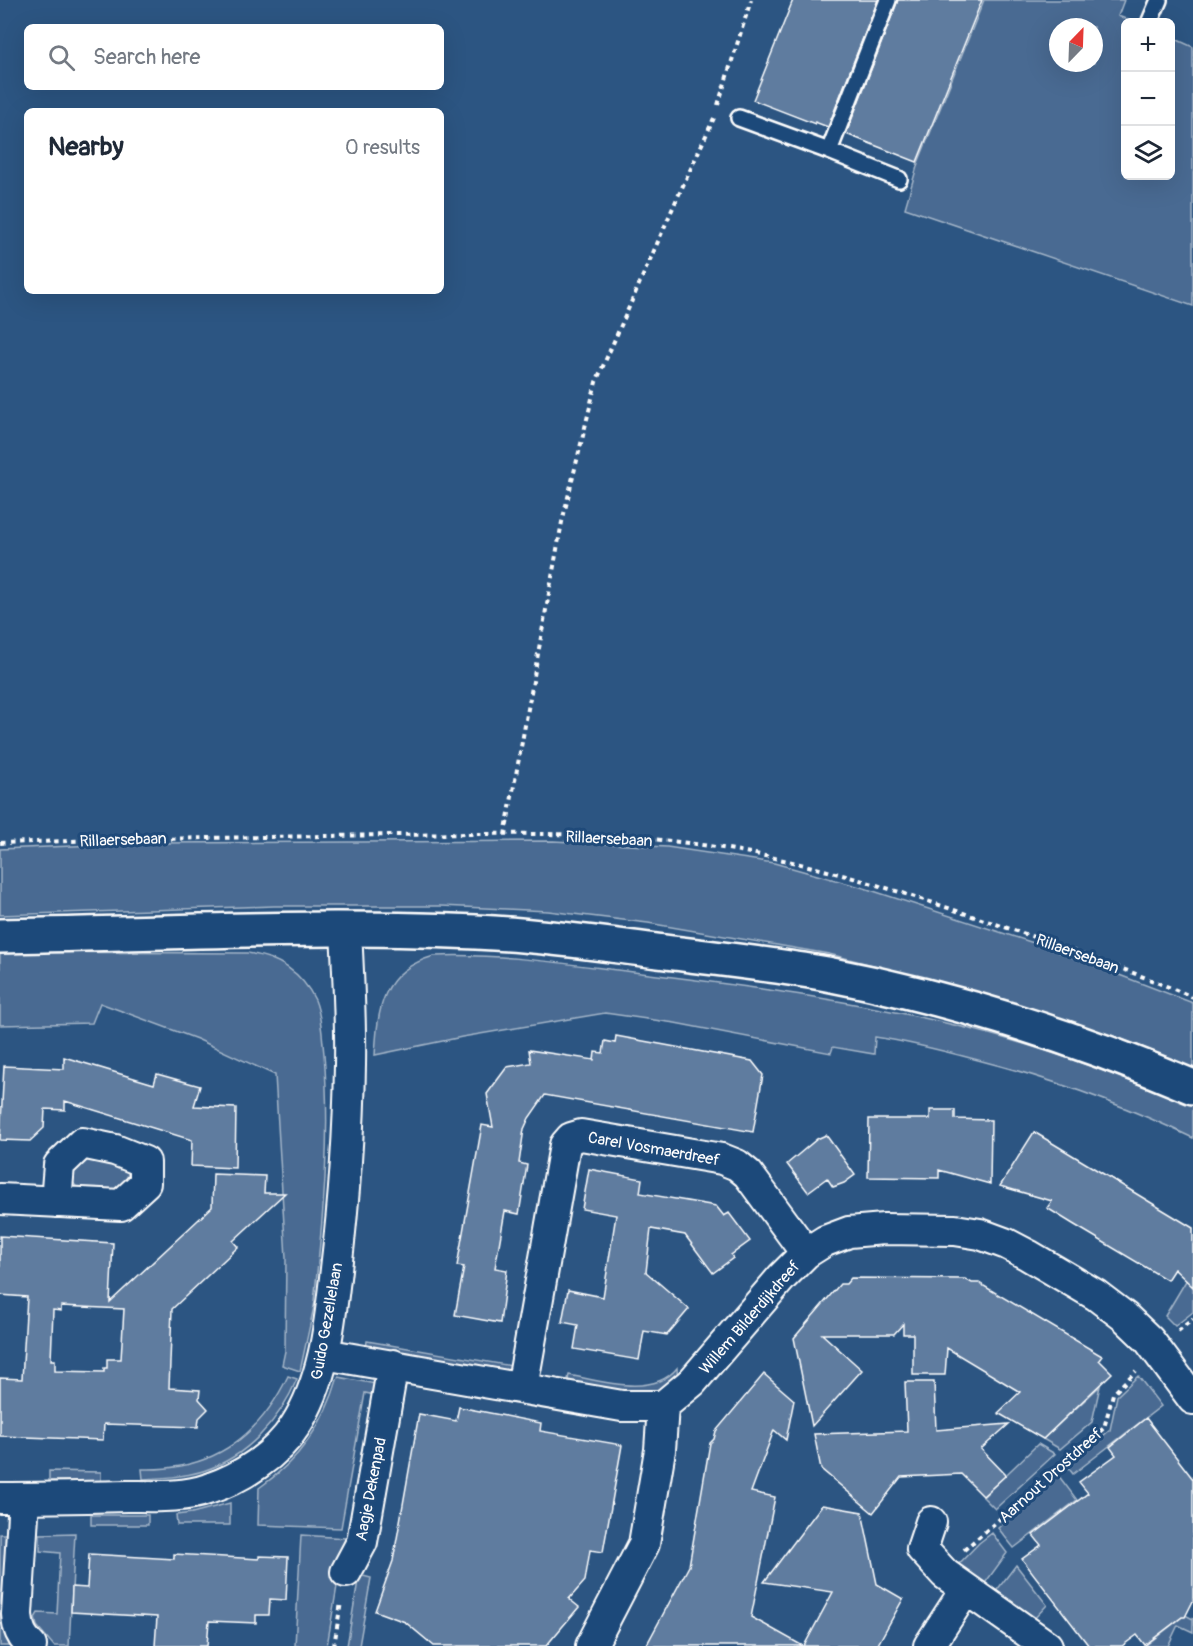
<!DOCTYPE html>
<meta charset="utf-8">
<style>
:root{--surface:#fff;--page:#f2f2f3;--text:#1f2937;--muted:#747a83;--line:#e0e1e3}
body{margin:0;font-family:Pangolin,sans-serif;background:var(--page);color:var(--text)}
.controls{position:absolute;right:18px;top:18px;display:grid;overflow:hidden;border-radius:9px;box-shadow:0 6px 24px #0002}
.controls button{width:54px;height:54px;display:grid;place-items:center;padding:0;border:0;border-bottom:2px solid var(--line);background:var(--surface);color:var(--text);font:30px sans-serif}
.compass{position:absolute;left:1049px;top:18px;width:54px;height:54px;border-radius:50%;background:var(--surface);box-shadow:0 6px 24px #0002;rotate:23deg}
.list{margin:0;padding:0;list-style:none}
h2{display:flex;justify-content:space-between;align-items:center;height:78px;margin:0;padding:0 24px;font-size:26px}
h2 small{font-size:20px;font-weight:400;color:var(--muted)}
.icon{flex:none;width:33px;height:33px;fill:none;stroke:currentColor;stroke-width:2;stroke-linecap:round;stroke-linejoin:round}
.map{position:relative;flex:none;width:1193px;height:1646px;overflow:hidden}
.search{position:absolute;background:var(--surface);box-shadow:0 6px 24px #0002;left:24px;top:24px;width:420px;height:66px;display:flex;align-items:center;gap:15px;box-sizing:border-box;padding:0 21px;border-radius:9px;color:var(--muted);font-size:22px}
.panel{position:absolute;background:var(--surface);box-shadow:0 6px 24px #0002;left:24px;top:108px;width:420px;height:186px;border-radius:9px}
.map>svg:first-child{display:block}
</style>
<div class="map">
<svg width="1193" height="1646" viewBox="0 0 1193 1646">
<rect width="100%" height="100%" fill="#2c5582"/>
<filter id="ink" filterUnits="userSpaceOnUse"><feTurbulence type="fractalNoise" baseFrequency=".0167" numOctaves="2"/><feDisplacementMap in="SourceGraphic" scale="12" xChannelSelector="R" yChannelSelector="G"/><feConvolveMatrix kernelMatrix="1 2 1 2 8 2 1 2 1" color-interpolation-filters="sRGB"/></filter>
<g filter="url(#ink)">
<path fill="#486b92" stroke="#a4b5c8" stroke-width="1.5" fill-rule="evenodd" d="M 984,0 L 1124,0 L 1118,16 L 1134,22 L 1126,22 L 1126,176 L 1170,176 L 1171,37 L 1193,47 L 1193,306 L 905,208 L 918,163 ZM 1058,27 L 1094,27 L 1094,63 L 1058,63 Z
M 553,841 L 667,847 L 774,863 L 864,888 L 1043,946 L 1193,1003 L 1193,1069 L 1135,1044 L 1069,1021 L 948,984 L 829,954 L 648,923 L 548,911 L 441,906 L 274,906 L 0,915 L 0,849 L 146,843 Z
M 0,952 L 247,953 C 278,957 301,971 315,1000 C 322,1017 322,1037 324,1054 C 331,1137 323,1219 314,1301 L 315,1302 L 300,1371 L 282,1365 L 285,1351 L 286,1258 L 275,1075 L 197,1039 L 100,1003 L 92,1023 L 0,1025 Z
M 434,956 C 503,953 573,965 641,973 C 746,986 851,1000 954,1025 C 1023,1041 1090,1065 1156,1091 L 1157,1089 L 1193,1104 L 1193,1138 C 1124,1105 1052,1079 978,1060 C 944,1051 910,1042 875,1037 L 874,1054 L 833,1047 L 831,1053 L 675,1023 L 605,1013 L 462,1037 L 375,1055 C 378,1008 381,971 434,956 Z
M 84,1158 L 126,1168 L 128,1173 L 126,1182 L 111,1193 L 78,1189 L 72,1181 L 71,1171 Z
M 1193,1269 L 1193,1312 L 1175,1326 L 1165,1316 Z
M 367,1341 L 512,1366 L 511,1374 L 366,1348 Z
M 677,1368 L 678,1380 L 662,1390 L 645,1395 L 567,1384 L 569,1375 C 601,1381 653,1398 677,1368 Z
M 288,1376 L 297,1379 C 280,1420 247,1457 203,1471 C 183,1477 163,1478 143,1479 L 142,1469 C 211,1471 259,1437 288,1376 Z
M 1138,1376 L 1161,1406 L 1073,1474 L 1067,1466 L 1110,1430 L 1117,1396 Z
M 338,1377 L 376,1384 L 375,1395 L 365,1393 L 341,1528 L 258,1525 L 259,1488 C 299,1460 324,1425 338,1377 Z
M 1100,1386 L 1092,1422 L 1060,1449 L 1043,1439 Z
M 1038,1444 L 1055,1454 L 995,1509 L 983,1497 Z
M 49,1471 L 101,1472 L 101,1481 L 49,1481 Z
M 1058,1475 L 1077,1500 L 1014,1548 L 998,1528 L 1035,1498 Z
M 230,1503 L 230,1525 L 177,1525 L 176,1515 L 192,1513 Z
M 91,1515 L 148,1515 L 148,1525 L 91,1525 Z
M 75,1533 L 69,1646 L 54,1646 L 37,1626 L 35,1618 L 38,1613 L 57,1614 L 60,1553 L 40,1551 L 40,1534 Z
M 992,1533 L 1007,1553 L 983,1586 L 956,1567 L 979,1543 Z
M 0,1534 L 10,1534 L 15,1646 L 0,1646 Z
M 301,1535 L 345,1538 L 327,1646 L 295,1646 Z
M 1016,1565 L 1047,1605 L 1032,1621 L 994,1594 Z
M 359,1575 L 371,1578 L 359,1646 L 347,1646 Z
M 1185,1615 L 1193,1619 L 1193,1632 L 1178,1625 L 1168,1646 L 1145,1646 Z"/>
<path fill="#5e7c9f" stroke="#fff" stroke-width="1.5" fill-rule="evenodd" d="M 793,0 L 878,0 L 828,127 L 815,122 L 815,124 L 753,100 Z
M 898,0 L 982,0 L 917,162 L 846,134 Z
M 616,1036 L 752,1061 L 763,1075 L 753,1132 L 545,1095 L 529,1118 L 524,1129 L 519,1163 L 527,1165 L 519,1214 L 505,1211 L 495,1268 L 507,1270 L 500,1323 L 455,1315 L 464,1267 L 457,1266 L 482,1125 L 493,1127 L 487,1094 L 507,1067 L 531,1063 L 529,1050 L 594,1060 L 595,1052 L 603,1053 L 605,1041 L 615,1043 Z
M 64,1057 L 154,1084 L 157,1074 L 200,1086 L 194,1106 L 236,1108 L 235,1168 L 191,1166 L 192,1140 L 65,1101 L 65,1110 L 45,1109 L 44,1128 L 30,1141 L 0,1140 L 4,1066 L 64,1069 Z
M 930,1110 L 955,1110 L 955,1119 L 991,1120 L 990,1184 L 939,1170 L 939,1178 L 868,1177 L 869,1119 L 930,1119 Z
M 1034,1132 L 1193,1228 L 1193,1287 L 1174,1269 L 1167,1280 L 1073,1224 L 1047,1208 L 1052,1201 L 1000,1186 Z
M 826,1135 L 855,1175 L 844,1183 L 833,1187 L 827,1178 L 808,1192 L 787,1164 L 817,1139 Z
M 589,1169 L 642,1179 L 640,1193 L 716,1206 L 724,1216 L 729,1213 L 750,1241 L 731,1255 L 733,1258 L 713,1273 L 685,1235 L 651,1229 L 646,1272 L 689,1309 L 667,1335 L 644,1331 L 639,1360 L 574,1349 L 578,1325 L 562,1322 L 568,1290 L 603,1297 L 616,1215 L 582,1209 Z
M 213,1174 L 265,1176 L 264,1193 L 285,1193 L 233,1241 L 238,1247 L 172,1309 L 169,1388 L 200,1390 L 199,1399 L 208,1409 L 199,1418 L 198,1427 L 104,1424 L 103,1440 L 0,1436 L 0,1378 L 22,1379 L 27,1297 L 0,1295 L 0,1236 L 113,1243 L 110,1302 L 212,1207 ZM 61,1306 L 124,1309 L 121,1359 L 107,1359 L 107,1368 L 104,1368 L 104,1372 L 55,1371 L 55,1360 L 51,1360 L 53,1310 L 61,1311 Z
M 851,1278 L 965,1279 L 972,1283 L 979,1283 L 1102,1356 L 1099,1360 L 1112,1373 L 1043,1439 L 998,1413 L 1020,1392 L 947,1348 L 945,1375 L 913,1375 L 913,1334 L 903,1334 L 903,1324 L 894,1334 L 822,1334 L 862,1370 L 812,1426 L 794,1338 L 840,1284 L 846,1284 Z
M 764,1374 L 794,1400 L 786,1440 L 774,1430 L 751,1492 L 775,1497 L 751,1617 L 803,1646 L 646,1646 L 689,1566 L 710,1443 L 714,1439 L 716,1431 Z
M 905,1382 L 934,1382 L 936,1430 L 1009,1424 L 981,1449 L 1006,1475 L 983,1496 L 961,1474 L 901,1477 L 873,1513 L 821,1469 L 814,1434 L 907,1431 Z
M 459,1407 L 541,1423 L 540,1431 L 622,1445 L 603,1552 L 590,1550 L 585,1581 L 569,1599 L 579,1607 L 546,1646 L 434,1646 L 405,1622 L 375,1611 L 393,1561 L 419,1414 L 456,1421 Z
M 1146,1418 L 1193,1479 L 1193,1601 L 1185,1617 L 1182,1617 L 1145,1645 L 1137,1635 L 1122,1646 L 1089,1646 L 1022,1559 L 1041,1545 L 1033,1535 L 1088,1493 L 1079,1482 L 1116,1455 L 1110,1447 Z
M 822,1505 L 862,1512 L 877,1584 L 903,1599 L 877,1646 L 804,1646 L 833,1592 L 764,1582 Z
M 89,1554 L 174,1559 L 174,1554 L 259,1559 L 259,1556 L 288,1557 L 286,1600 L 270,1599 L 269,1615 L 256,1615 L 256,1623 L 209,1621 L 207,1646 L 155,1646 L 157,1617 L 71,1612 L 72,1587 L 87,1588 Z"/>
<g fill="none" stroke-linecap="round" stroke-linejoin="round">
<g stroke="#fff" stroke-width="20">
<path id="service" d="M 1150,21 L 1159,0
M 739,118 L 829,151 L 888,0
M 829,151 L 899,179"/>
</g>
<g stroke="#fff" stroke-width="34">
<path id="minor" d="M 0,1199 L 121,1205 L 145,1183 L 145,1162 L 115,1150 L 82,1143 L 59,1165 L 56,1202
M 324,1354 L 622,1406 L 663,1406 L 692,1382 L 782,1277 L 806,1253 L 825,1241 L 849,1232 L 884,1229 L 955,1230 L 980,1234 L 1007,1244 L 1028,1255 L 1096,1295 L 1125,1317 L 1149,1340 L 1193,1399
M 522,1388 L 565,1145 L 571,1138 L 581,1135 L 722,1159 L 737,1165 L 748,1174 L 806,1253
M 0,1498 C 42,1498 85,1497 127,1496 C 154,1496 183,1498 208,1489 C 241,1478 277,1455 295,1426 C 325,1380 330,1322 336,1269 C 344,1201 349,1134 350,1065 C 351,1020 348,974 346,929
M 24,1498 L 17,1614 C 18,1629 21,1636 31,1646
M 931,1522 L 922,1549 L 945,1574 L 1047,1646
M 346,1572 L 362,1542 L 393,1365
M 591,1646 L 644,1544 L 660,1450 L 663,1406
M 929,1646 L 966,1589"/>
</g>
<g stroke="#fff" stroke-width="38">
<path id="tertiary" d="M 0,936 C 164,933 330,924 494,933 C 549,936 603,944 657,951 C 714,958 771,964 827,974 C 953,998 1075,1037 1193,1087"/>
</g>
<path stroke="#fff" stroke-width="4" stroke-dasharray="4.5 4.5" stroke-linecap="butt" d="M 718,105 L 751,0
M 505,835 L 562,522 L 596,382 L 675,203 L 714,118
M 0,843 C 131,839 261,837 391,835 C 497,834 605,830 709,846 C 798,859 884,886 969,915 C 1044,940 1119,966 1193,997
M 1178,1331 L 1193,1319
M 964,1550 L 1104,1428 L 1113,1394 L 1136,1371
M 334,1646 L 341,1602"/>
<use href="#service" stroke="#1f4a7a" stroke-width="15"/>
<use href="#minor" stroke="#1f4a7a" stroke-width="30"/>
<use href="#tertiary" stroke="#1f4a7a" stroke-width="33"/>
</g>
</g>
<g text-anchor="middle" stroke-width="6" stroke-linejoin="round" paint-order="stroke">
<g font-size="16" fill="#fff" stroke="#1f4a7a">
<text transform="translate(609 838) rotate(3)" y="6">Rillaersebaan</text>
<text transform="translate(123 839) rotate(-2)" y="6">Rillaersebaan</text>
<text transform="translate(1078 953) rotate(20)" y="6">Rillaersebaan</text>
<text transform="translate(654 1148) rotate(10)" y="6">Carel Vosmaerdreef</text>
<text transform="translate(749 1317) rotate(-49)" y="6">Willem Bilderdijkdreef</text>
<text transform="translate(326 1321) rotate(-80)" y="6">Guido Gezellelaan</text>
<text transform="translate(1050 1475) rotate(-42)" y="6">Aarnout Drostdreef</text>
<text transform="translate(370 1489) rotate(-79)" y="6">Aagje Dekenpad</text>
</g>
</g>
</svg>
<div class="controls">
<button>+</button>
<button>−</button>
<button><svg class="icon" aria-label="layers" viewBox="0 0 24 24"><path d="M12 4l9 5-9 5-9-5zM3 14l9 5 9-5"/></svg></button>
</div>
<svg class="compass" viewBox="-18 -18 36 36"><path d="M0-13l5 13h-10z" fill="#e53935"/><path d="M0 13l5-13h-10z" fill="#747a83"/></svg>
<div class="search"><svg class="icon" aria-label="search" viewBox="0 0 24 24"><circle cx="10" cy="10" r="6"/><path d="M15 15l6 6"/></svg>Search here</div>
<section class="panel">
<h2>Nearby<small>0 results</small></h2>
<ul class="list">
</ul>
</section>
</div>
